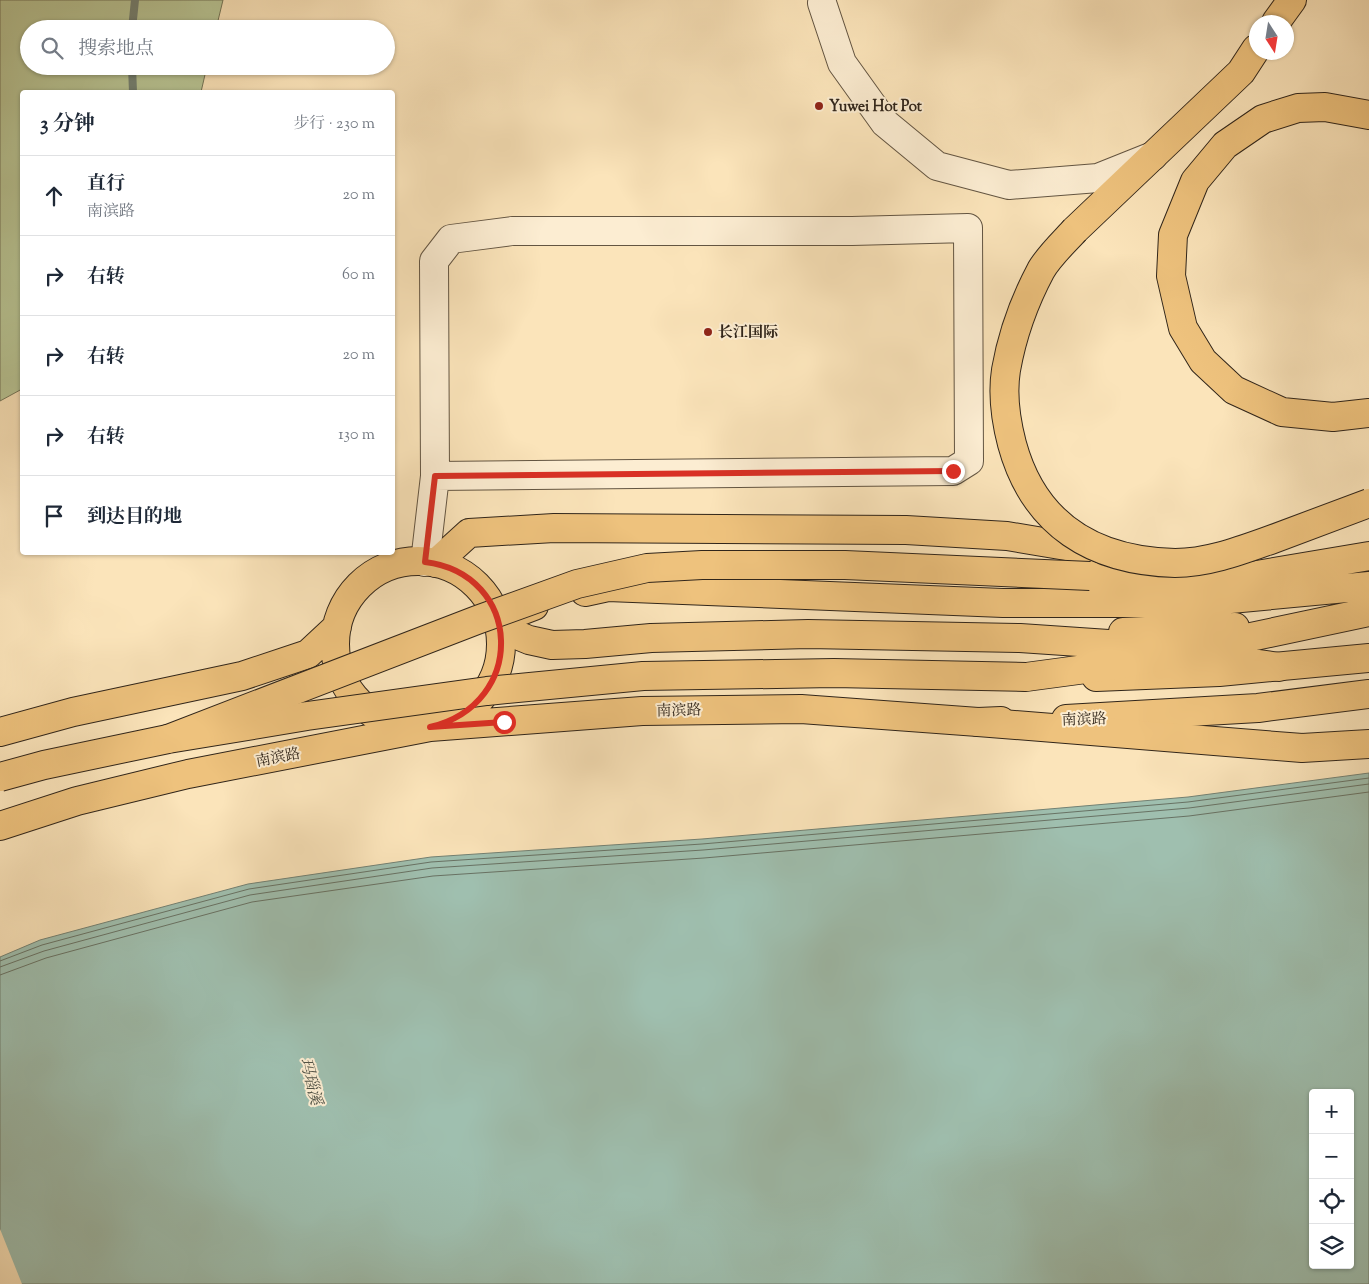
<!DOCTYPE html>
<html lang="zh">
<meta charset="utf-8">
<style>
:root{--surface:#fff;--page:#f2f2f3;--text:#1f2937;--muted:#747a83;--line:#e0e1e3}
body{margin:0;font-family:"Sorts Mill Goudy","Noto Serif SC",serif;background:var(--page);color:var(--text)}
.controls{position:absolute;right:15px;bottom:15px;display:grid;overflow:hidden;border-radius:5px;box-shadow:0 1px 4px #0004}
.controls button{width:45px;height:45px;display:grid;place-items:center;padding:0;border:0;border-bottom:1px solid var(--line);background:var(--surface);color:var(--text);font:25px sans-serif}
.compass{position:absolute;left:1249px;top:15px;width:45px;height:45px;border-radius:50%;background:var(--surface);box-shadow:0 1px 4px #0004;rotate:168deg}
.stop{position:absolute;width:15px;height:15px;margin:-11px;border:4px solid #d93025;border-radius:50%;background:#fff}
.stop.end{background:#d93025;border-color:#fff;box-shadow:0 1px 5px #0008}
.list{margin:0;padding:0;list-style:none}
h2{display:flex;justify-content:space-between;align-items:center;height:65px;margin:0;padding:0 20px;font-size:21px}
h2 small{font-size:16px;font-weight:400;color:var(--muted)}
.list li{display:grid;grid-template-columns:32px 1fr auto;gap:15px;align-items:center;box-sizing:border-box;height:80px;padding:0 20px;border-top:1px solid var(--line)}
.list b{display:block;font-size:19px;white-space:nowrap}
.list p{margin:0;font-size:16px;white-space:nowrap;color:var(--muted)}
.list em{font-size:16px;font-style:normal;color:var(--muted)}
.icon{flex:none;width:28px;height:28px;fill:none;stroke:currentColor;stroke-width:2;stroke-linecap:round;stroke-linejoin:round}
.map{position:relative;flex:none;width:1369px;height:1284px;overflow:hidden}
.search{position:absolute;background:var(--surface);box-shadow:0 1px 4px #0004;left:20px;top:20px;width:375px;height:55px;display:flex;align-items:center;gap:12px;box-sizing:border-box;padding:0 18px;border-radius:28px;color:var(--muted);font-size:19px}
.panel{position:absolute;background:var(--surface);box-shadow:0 1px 4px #0004;left:20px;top:90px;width:375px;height:465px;border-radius:5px}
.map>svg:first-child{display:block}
</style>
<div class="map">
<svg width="1369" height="1284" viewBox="0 0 1369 1284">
<rect width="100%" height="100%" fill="#fbe4ba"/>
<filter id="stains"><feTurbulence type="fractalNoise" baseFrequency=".004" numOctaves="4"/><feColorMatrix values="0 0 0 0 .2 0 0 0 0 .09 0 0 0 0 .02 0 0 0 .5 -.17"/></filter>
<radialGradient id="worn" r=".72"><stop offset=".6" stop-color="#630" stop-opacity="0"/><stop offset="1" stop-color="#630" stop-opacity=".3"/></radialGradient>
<path fill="#b8c595" stroke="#747558" d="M 0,0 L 223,0 L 216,29 L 29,29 L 29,66 L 207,66 L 201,92 L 22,92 L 22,389 L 0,401 Z"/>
<path fill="#9fbfaf" stroke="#738173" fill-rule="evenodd" d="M 1369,773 L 1369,1284 L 0,1284 L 0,957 L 40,940 L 248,884 L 431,857 L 702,839 L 1188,797 ZM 1313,1093 L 1350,1093 L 1350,1265 L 1313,1265 Z"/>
<path fill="#fbe4ba" d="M 0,1229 L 22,1284 L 0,1284 Z"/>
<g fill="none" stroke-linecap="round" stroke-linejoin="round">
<path stroke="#687264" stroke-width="1" d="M 0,961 L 42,945 L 249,889 L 431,862 L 702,844 L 1188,802 L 1369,778
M 0,967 L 44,951 L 250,895 L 432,868 L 703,850 L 1189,808 L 1369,784
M 0,975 L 46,958 L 252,902 L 433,876 L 704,858 L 1189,816 L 1369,792"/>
<path stroke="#738173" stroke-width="8" d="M 132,29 L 135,0
M 132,66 L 133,92"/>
<g stroke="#635542" stroke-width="30">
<path id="minor" d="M 822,3 L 842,63 L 885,123 L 937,166 L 1009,185 L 1098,178 L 1153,156
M 425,562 L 435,476 L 434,261 L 451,239 L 512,231 L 852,231 L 968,228 L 969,461 L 953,471 L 435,476"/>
</g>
<g stroke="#30251a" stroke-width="30">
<path id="major" d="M335 644a83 83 0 1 1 166 0a83 83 0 1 1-166 0Z
M 1096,677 L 1219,672 L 1369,658
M 1066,719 L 1258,708 L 1369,694
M 0,732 L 73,712 L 242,676 L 308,654 L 337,627
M 0,826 L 77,801 L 188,774 L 430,727 L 642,711 L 801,709 L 978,722 L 1001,721"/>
</g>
<g stroke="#30251a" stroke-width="30">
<path id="highway" d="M 1276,22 L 1292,0
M 1369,115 L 1325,107 L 1298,108 L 1263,119 L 1225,145 L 1195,181 L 1173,235 L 1171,276 L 1183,328 L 1203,361 L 1234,390 L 1282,412 L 1333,417 L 1369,413
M 1075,230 L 1241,72 L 1256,49
M 436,563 L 469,533 L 554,528 L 906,530 L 1007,536 L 1102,552
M 1184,565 L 1251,576
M 1090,576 L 1251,576 L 1369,556
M 585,592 L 608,587 L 1003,603 L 1188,603 L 1369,586
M 534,606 L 513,614 L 500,628 L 529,640 L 552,645 L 585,644 L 651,638 L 808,634 L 1020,638 L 1123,645 L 1279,667
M 1123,632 L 1235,627
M 1026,677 L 1123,664 L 1369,612
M 978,722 L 1302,748 L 1369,744"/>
</g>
<use href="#minor" stroke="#fcedd2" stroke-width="28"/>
<use href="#major" stroke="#eec27d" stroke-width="28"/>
<use href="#highway" stroke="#eec27d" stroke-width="28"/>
<g stroke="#30251a" stroke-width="30" stroke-linecap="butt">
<path id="major-bridge" d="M 0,777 L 44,765 L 168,739 L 307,716 L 487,691 L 643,676 L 834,673 L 1026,677"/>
</g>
<g stroke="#30251a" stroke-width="30" stroke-linecap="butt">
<path id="highway-bridge" d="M 1075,230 C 1064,242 1049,256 1041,270 C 1025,300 1012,336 1006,370 C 1002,395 1006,421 1012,444 C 1034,525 1094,561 1175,563 C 1209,563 1242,550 1273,539 C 1305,527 1337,515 1369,503
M 168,739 L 477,620 L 577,584 L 647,568 L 702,565 L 845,565 L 1090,576"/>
</g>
<use href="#major-bridge" stroke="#eec27d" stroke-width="28"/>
<use href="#highway-bridge" stroke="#eec27d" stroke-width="28"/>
</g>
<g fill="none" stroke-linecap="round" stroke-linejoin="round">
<path stroke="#d93025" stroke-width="6" d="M 504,722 L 430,727 C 528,704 523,574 425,562 L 435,476 L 953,471"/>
</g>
<g fill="#8f2418" stroke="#fcedd2" stroke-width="2">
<circle cx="819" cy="106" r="5"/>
<circle cx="708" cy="332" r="5"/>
</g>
<g text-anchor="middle" stroke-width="4" stroke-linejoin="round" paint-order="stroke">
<g font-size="15" font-weight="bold" fill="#30251a" stroke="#fcedd2" text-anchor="start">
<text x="829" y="111">Yuwei Hot Pot</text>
<text x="718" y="337">长江国际</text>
</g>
<g font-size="15" fill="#30251a" stroke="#fcedd2">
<text transform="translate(679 710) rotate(-1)" y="5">南滨路</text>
<text transform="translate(1084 719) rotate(-2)" y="5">南滨路</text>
<text transform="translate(278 757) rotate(-11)" y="5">南滨路</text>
</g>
<g font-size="16" font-style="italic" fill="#515347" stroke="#fcedd2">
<text transform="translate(312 1081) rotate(76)" y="6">玛瑙溪</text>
</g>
</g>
<rect width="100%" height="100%" filter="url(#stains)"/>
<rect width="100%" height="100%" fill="url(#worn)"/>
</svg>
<div class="controls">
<button>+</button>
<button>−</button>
<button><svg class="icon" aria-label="locate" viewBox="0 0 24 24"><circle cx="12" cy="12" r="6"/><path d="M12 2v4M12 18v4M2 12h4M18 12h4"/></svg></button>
<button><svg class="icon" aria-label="layers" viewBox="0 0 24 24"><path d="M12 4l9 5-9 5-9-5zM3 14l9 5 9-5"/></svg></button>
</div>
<svg class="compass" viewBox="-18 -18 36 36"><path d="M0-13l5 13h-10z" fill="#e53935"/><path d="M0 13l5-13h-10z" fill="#747a83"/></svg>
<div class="stop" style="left:504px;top:722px"></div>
<div class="stop end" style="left:953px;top:471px"></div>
<div class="search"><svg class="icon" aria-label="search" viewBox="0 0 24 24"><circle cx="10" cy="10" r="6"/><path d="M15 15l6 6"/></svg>搜索地点</div>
<section class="panel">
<h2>3 分钟<small>步行 · 230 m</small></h2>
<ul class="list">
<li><svg class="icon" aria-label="ahead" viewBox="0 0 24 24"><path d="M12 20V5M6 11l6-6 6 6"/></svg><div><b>直行</b><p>南滨路</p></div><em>20 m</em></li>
<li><svg class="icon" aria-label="right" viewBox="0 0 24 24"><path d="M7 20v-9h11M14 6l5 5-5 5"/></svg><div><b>右转</b></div><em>60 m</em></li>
<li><svg class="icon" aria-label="right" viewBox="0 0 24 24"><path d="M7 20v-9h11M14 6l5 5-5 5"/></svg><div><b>右转</b></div><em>20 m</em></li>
<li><svg class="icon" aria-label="right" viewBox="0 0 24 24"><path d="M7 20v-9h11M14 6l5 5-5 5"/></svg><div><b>右转</b></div><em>130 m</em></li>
<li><svg class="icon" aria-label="arrive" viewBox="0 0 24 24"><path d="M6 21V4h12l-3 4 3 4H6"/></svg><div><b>到达目的地</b></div></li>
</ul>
</section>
</div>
